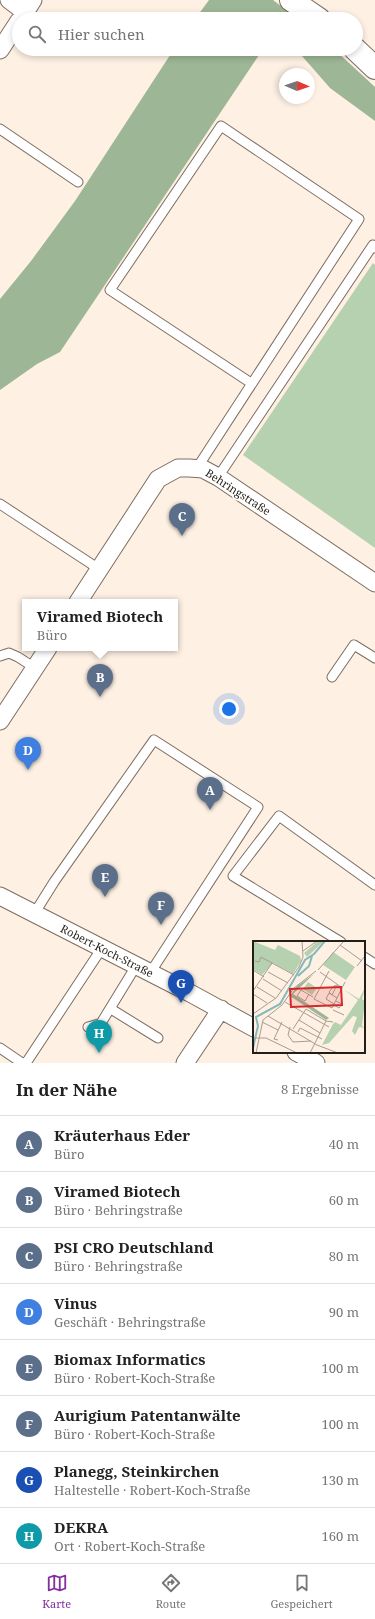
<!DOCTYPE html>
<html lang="de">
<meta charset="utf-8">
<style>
:root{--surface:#fff;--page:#f2f2f2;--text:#222;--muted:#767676;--line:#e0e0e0;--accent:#852f9d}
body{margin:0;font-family:"Noto Serif",serif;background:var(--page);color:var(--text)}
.compass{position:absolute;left:279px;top:68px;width:36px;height:36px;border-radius:50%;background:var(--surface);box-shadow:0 2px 6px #0003;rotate:92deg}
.you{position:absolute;left:229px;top:709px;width:14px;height:14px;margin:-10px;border:3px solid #fff;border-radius:50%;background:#1a73e8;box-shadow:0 0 0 6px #1a73e833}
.badge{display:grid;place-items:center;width:26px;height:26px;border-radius:50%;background:var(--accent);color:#fff;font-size:13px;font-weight:700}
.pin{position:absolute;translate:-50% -33px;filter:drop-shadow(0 1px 2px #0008)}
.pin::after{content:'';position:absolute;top:21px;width:14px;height:12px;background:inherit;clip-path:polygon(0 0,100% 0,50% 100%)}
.popup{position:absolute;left:22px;top:599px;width:156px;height:52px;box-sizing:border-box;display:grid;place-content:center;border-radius:0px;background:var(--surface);filter:drop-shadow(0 1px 3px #0005);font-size:13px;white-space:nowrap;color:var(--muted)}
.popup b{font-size:15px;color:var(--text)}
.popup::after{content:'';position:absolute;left:50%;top:100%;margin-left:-8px;border:8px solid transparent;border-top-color:var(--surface)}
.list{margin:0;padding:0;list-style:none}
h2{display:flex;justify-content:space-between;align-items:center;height:52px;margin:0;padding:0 16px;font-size:17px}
h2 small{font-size:13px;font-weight:400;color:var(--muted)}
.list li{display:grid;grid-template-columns:26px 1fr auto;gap:12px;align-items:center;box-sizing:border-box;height:56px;padding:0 16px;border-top:1px solid var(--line)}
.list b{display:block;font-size:15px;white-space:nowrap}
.list p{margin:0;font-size:13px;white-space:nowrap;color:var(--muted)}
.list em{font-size:13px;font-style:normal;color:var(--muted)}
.icon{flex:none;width:22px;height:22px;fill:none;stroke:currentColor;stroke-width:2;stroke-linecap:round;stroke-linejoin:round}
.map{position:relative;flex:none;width:375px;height:1063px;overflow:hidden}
.search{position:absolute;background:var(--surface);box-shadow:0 2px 6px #0003;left:12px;right:12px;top:12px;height:44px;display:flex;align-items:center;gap:10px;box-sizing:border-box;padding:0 14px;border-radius:22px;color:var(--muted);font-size:15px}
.sheet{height:500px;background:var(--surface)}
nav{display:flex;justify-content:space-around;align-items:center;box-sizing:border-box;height:56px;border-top:1px solid var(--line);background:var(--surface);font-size:11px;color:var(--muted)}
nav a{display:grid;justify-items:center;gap:2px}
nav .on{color:var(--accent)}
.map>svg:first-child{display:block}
</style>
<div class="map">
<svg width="375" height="1063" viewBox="0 0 375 1063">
<rect width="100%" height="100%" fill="#fef0e3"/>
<path fill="#b6d1af" d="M 373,263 L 375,265 L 375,548 L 243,455 Z"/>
<path fill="#9db796" d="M 209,0 L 273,0 L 298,19 L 195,19 Z
M 174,49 L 263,49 L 60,352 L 37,364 L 0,390 L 0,299 L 31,261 L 75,201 Z
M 290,49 L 334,49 L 375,87 L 375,121 L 330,88 L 302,56 Z"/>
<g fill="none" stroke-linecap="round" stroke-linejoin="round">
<g stroke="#7d6e60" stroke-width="11">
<path id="lane" d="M 0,129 L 78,182
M 197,468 L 359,219 L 221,126 L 110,290 L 251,383
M 218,477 L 373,245 L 375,248
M 0,504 L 99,569
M 0,656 L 9,653 L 18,657 L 35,668
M 332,677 L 354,645 L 375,658
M 34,914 L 54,882 L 154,740 L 258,807 L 150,973
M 341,942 L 233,876 L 279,816 L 375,885
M 364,957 L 375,964
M 111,1009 L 158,1038
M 102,1023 L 104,1038
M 88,1027 L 102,1023
M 95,1033 L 136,966
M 0,1048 L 22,1063
M 26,1063 L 102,948"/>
</g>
<g stroke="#7d6e60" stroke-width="19">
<path id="street" d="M 9,0 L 25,12
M 21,19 L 33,0
M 0,50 L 19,21
M 78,602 L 158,479 L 178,468 L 189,468 L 203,469 L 218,477 L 375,583
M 0,721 L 48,648
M 0,896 L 190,993 L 254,1028
M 296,1052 L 316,1063
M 185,1063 L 221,1009"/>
</g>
<g stroke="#7d6e60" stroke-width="24">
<path id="secondary" d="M 291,0 L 319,19
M 355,49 L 375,68"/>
</g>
<use href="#lane" stroke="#fff" stroke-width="9"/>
<use href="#street" stroke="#fff" stroke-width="17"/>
<use href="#secondary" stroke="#fff" stroke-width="22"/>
</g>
<g text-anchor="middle" stroke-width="3.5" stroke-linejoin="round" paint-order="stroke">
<g font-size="11" fill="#241e18" stroke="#fff">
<text transform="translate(238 492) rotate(33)" y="4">Behringstraße</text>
<text transform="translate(107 951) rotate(27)" y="4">Robert-Koch-Straße</text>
</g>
</g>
<g transform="translate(253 941)">
<rect width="112" height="112" fill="#fef0e3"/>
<path d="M 0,0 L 22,9 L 25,4 L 47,15 L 48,20 L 40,33 L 20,22 L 9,34 L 0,28 ZM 65,0 L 71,0 L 54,16 L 51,12 ZM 80,11 L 102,26 L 93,39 L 70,24 ZM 55,41 L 64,47 L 59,54 L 50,48 ZM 112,47 L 109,58 L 112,60 L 109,85 L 112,87 L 106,86 L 102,94 L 99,90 L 104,76 L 100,75 L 76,102 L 69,104 L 80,83 L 82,81 L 88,84 L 105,59 L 90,48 L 106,58 Z" fill="#b6d1af"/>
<path d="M 61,33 L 40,53 L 76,77 L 73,79 L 37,55 L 44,45 Z" fill="#9db796"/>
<path fill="none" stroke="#85b9ba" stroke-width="2" d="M 45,35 L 56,25 L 59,15M 0,107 L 5,85 L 3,76 L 27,63 L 52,19 L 61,13 L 72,0"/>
<path fill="none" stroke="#a79c92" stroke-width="1" d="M 87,4 L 109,20M 50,10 L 64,0M 2,20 L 6,21 L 8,16 L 41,34M 104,25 L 112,15M 0,29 L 11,36M 65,29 L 91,0M 76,30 L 61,58 L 79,67 L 92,41M 15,31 L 35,42M 67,31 L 88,46M 10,38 L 29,50M 4,46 L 22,57M 83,46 L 79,54 L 76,51 L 81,45 L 85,44M 0,50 L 19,22M 0,53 L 14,62M 56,53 L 52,60 L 44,55 L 48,49 L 60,56M 32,61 L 76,86M 81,63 L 73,58 L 76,52 L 84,57M 81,64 L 86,67 L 89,63 L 83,60M 80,69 L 91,74M 0,73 L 23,57 L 46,26 L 50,16 L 49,0M 15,75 L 64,104 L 85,112M 46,79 L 67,92M 9,81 L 25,89M 37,86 L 35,94 L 40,101 L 58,100M 40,88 L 53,68 L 73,80M 45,91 L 47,87 L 69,98M 0,97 L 13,97 L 44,112M 25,99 L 21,98 L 29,81M 3,112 L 10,79 L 29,64 L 41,47 L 63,30M 57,112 L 73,80 L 80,81"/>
<path fill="#d62828" fill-opacity="0.15" stroke="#d62828" stroke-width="2" d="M 88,46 L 89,64 L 38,66 L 37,48 Z"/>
<rect width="112" height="112" fill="none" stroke="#241e18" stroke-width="2"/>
</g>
</svg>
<svg class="compass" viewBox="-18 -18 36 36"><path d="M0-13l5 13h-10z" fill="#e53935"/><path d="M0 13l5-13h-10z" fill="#767676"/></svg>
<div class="you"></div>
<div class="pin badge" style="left:210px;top:810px;background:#5c6f8a">A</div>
<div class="pin badge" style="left:100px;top:697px;background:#5c6f8a">B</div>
<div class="popup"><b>Viramed Biotech</b>Büro</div>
<div class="pin badge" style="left:182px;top:536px;background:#5c6f8a">C</div>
<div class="pin badge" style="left:28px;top:770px;background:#3f7fe0">D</div>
<div class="pin badge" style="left:105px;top:897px;background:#5c6f8a">E</div>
<div class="pin badge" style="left:161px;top:925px;background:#5c6f8a">F</div>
<div class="pin badge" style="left:181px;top:1003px;background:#1a4fb4">G</div>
<div class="pin badge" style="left:99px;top:1053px;background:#0f9aa8">H</div>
<div class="search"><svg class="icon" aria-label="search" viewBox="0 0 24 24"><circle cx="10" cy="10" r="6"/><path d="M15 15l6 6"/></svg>Hier suchen</div>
</div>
<section class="sheet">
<h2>In der Nähe<small>8 Ergebnisse</small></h2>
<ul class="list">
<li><span class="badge" style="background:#5c6f8a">A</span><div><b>Kräuterhaus Eder</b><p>Büro</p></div><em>40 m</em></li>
<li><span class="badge" style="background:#5c6f8a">B</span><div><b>Viramed Biotech</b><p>Büro · Behringstraße</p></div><em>60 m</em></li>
<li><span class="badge" style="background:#5c6f8a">C</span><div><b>PSI CRO Deutschland</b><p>Büro · Behringstraße</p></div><em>80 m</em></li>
<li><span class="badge" style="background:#3f7fe0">D</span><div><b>Vinus</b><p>Geschäft · Behringstraße</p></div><em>90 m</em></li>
<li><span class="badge" style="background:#5c6f8a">E</span><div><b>Biomax Informatics</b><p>Büro · Robert-Koch-Straße</p></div><em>100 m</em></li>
<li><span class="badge" style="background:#5c6f8a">F</span><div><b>Aurigium Patentanwälte</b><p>Büro · Robert-Koch-Straße</p></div><em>100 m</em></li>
<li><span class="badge" style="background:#1a4fb4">G</span><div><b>Planegg, Steinkirchen</b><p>Haltestelle · Robert-Koch-Straße</p></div><em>130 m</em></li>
<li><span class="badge" style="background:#0f9aa8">H</span><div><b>DEKRA</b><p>Ort · Robert-Koch-Straße</p></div><em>160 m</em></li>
</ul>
</section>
<nav>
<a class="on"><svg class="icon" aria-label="map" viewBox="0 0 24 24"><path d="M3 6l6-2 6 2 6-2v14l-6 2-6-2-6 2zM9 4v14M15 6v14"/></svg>Karte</a>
<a><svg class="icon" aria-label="directions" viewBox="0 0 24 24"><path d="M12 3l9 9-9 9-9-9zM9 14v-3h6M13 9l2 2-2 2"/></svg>Route</a>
<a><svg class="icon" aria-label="saved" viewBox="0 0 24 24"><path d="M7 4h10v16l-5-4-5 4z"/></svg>Gespeichert</a>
</nav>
